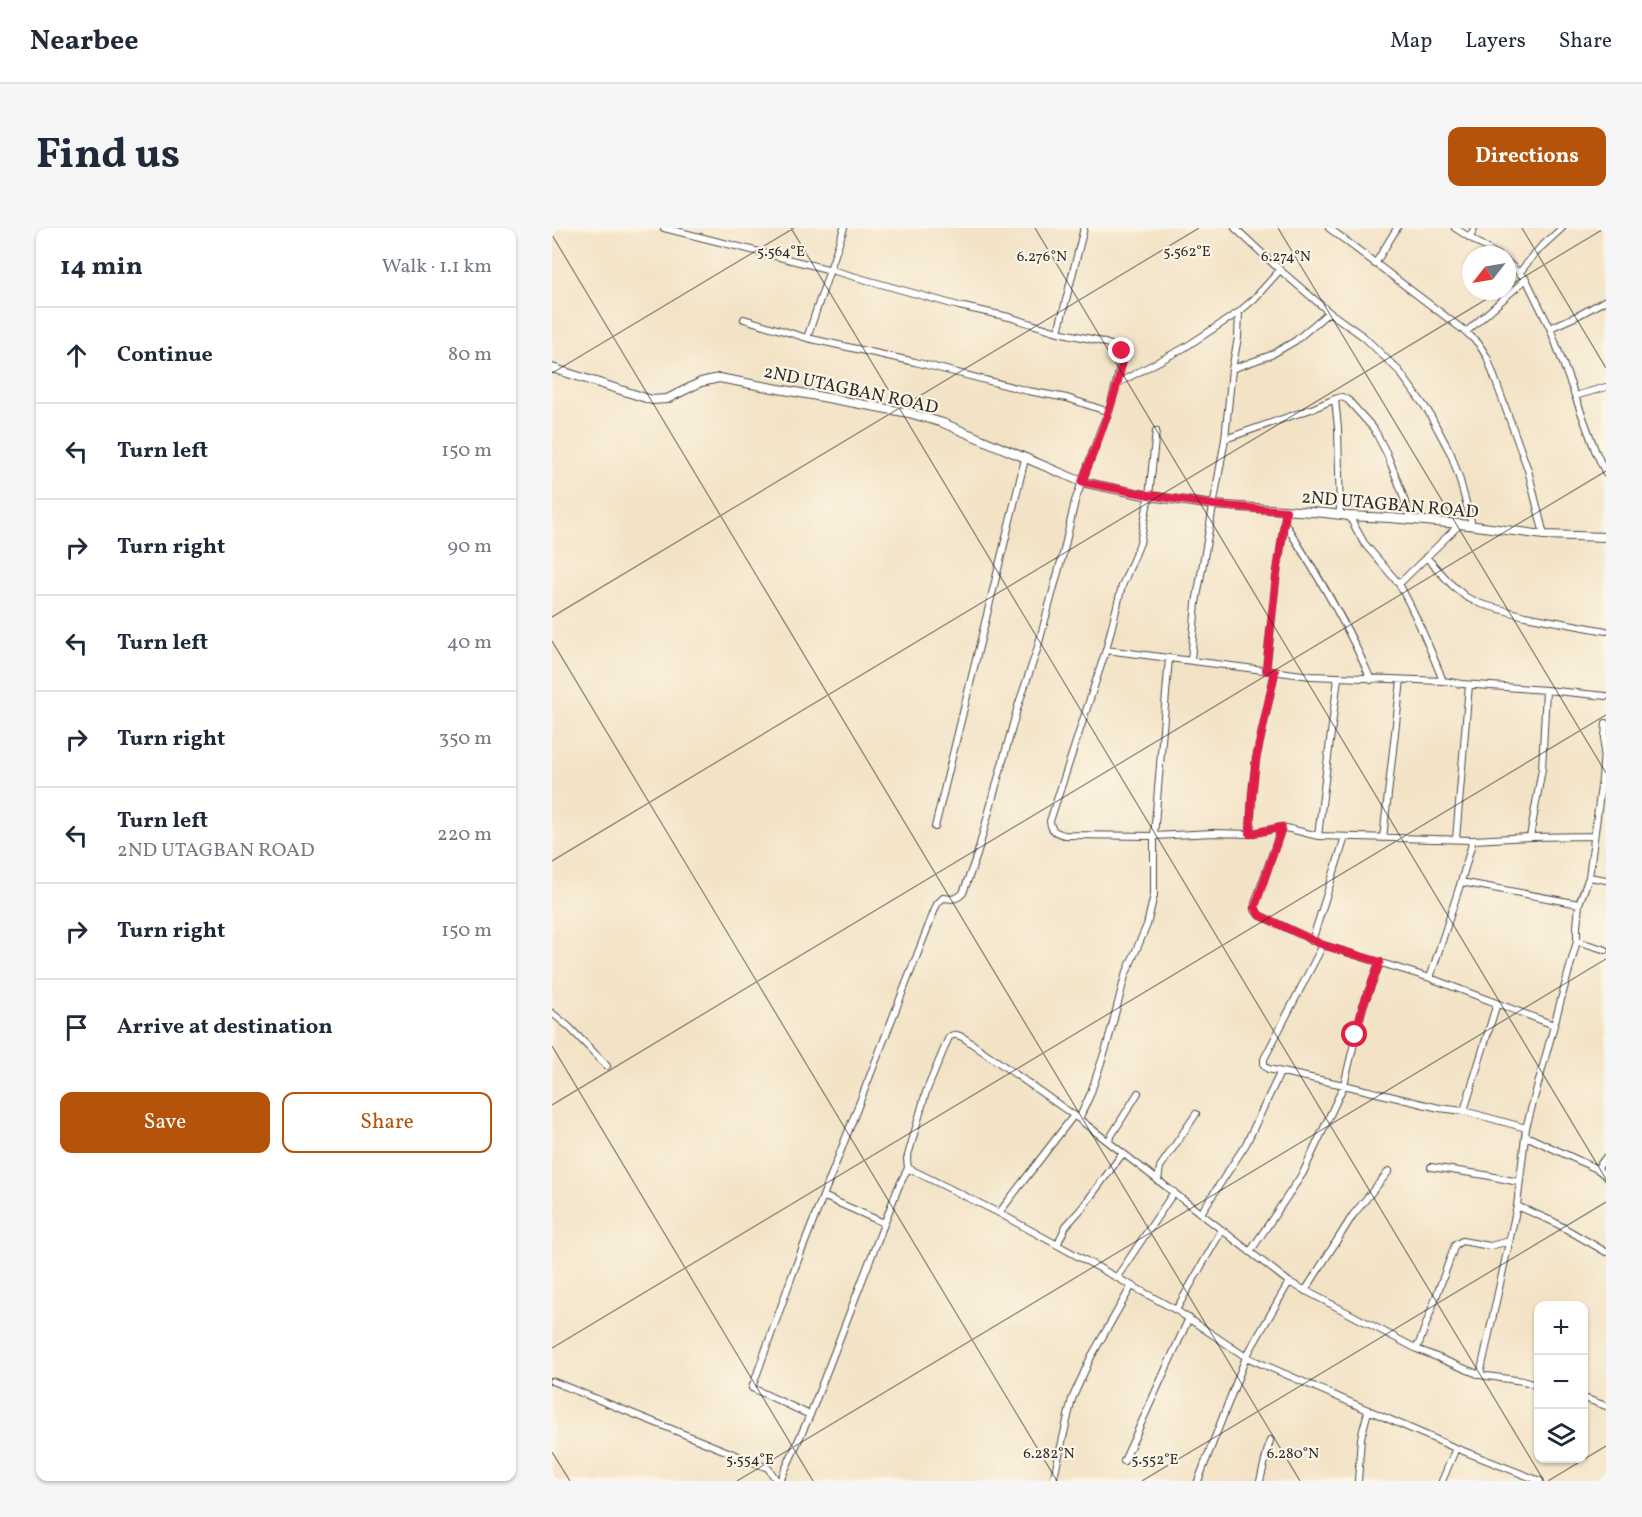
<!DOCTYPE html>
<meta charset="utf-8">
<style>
:root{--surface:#fff;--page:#f6f6f7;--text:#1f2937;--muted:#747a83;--line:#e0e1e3;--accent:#b45309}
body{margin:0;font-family:Vollkorn,serif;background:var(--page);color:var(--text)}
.controls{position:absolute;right:18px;bottom:18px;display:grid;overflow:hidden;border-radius:12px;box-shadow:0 2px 4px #0004}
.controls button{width:54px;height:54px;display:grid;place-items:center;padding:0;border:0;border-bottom:2px solid var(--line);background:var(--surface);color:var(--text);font:30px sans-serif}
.compass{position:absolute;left:910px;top:18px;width:54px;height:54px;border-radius:50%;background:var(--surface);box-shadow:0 2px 4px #0004;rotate:239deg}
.stop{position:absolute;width:18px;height:18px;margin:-14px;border:4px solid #e11d48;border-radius:50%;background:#fff}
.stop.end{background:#e11d48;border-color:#fff;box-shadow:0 2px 6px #0008}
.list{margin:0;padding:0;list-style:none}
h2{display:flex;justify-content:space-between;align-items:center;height:78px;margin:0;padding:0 24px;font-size:26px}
h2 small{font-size:20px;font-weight:400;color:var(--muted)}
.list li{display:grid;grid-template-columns:39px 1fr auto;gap:18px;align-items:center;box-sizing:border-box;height:96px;padding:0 24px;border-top:2px solid var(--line)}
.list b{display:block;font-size:22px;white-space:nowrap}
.list p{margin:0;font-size:20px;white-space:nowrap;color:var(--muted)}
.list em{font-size:20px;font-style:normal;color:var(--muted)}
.actions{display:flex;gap:12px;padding:18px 24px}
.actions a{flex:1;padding:14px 0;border:2px solid var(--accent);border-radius:12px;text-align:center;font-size:21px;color:var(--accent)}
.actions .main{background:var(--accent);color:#fff}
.icon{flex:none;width:33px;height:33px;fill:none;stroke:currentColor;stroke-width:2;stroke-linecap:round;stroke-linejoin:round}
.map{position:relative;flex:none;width:1054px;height:1253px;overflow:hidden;border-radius:12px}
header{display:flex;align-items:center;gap:36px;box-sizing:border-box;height:84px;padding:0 30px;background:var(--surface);border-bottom:2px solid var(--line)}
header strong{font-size:28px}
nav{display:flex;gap:33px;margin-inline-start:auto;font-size:21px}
.intro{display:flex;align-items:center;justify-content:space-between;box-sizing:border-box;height:144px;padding:0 36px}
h1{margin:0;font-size:42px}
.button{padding:15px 27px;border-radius:12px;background:var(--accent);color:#fff;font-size:21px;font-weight:700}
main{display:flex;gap:36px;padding:0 36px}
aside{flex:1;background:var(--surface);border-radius:12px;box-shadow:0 2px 4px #0004}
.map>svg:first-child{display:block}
</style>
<header>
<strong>Nearbee</strong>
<nav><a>Map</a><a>Layers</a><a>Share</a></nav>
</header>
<div class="intro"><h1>Find us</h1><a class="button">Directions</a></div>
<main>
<aside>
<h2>14 min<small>Walk · 1.1 km</small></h2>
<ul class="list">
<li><svg class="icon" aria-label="ahead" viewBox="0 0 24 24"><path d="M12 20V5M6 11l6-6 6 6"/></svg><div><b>Continue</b></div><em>80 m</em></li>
<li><svg class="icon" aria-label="left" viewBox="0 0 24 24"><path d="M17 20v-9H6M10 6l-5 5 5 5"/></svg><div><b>Turn left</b></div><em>150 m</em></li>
<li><svg class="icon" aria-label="right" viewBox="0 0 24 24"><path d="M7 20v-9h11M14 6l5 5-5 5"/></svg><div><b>Turn right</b></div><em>90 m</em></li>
<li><svg class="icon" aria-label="left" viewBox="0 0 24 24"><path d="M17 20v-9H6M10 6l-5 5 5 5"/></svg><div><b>Turn left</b></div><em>40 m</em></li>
<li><svg class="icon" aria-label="right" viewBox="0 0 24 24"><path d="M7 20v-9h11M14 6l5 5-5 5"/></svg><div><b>Turn right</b></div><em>350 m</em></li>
<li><svg class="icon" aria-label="left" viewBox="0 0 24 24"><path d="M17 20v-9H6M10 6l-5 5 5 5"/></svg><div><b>Turn left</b><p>2ND UTAGBAN ROAD</p></div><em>220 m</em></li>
<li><svg class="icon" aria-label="right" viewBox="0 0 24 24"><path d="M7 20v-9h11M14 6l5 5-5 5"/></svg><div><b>Turn right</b></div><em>150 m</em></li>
<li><svg class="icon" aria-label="arrive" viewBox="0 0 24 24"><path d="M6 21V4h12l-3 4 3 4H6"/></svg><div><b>Arrive at destination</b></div></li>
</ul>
<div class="actions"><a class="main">Save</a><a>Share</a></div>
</aside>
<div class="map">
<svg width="1054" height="1253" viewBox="0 0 1054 1253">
<rect width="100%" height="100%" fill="#fcf5e5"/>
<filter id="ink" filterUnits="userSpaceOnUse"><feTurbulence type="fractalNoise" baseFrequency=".0167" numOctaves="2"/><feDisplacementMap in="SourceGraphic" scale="12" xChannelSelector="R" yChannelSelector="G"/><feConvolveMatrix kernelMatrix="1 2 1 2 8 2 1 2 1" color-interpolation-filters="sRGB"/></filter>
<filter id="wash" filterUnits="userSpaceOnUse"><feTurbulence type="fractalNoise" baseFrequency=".008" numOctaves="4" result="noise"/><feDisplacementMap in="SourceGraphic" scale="24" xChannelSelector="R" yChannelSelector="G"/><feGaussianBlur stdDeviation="1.35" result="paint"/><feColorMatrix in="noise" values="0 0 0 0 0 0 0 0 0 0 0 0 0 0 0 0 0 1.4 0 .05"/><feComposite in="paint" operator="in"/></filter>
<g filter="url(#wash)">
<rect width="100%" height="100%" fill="#f3e3c6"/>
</g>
<g filter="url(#ink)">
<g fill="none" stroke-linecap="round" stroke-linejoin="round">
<g stroke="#494742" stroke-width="8">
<path id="minor" d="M 112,0 L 279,42 L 407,78 L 457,89 L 506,104 L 544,112 L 568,120 L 571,127 L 557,184 L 549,201 L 523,273 L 512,322 L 485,422 L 466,478 L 425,627 L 411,665 C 405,672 399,671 391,670 L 385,676 L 241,1045 L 200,1160 L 258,1187
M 683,0 L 728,42 L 777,84 L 812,109 L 847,143 L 876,183 L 899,226 L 907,249 L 920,297
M 777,0 L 914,104 L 926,115 L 935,129 L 976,242 L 992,307
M 903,0 L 945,27
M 918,10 L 922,0
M 955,34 L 974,51 L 998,100 L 1043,222 L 1054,246
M 823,36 L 845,0
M 967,45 L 987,21 L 1010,0
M 687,84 L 702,71 L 728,42
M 192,91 L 255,110 L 363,134 L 476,163 L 515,170 L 557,184
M 998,100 L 1027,87 L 1054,72
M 506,104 L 532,0
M 914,104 L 974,51
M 255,110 L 292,0
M 680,141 L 719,127 L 743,113 L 777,84
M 564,156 L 632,120 L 687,84 L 686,110 L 680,141 L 673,211 L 644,375 L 639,432
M 1023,168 L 1054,159
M 783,171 L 790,169 L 796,172 L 822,201 L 835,226 L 848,259 L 859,292
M 604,203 L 597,268 L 588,315 L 570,358 L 554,422 L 498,593 C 499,603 503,604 512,607 L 602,608 L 661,605 L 698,606 L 730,599 L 766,608 L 921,612 L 978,609 L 1041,608
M 673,211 L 762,180 L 783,171 L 786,200 L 788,287
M 797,288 L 812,315 L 847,356 L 908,296
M 732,294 C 764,344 796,397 819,452
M 874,329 L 900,357 L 914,369 L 929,376 L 973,388 L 1054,403
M 847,356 C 865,388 878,420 891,453
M 554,422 L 759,448 L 891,453 L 910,456 L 994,462 L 1054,468
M 714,442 L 724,351 L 734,283
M 383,599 L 473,231
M 730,599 L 703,675 L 703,682 L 707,687 L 771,717 L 878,750 L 1002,797
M 698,606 L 700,567 L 704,531 L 723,444
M 766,608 L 786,450
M 978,609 L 990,541 L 994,462
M 831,610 L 849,452
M 904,611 L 917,457
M 921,612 L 909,654 L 1027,676
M 1037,649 L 1054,652
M 760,713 L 793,609
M 1025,713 L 1054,722
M 771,717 L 712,831 L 712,837 L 716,841 L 792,857 L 887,880 L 912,883 L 974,900
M 878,750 L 909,654
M 0,785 L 16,798 L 55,838
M 912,883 L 945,775
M 527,891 L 538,867 L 555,817 L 573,748 L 595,697 L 602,667 L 602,608 L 617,430
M 974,908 L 1045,941 L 1054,948
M 556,913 L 586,865
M 879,939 L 933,947 L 966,954
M 356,940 L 447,985 L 624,1082 L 694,1129 L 901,1219 L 988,1253
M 1045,941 L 1054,929
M 606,953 L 608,939 L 644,886
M 271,968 L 332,995
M 965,978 L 1002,994 L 1054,1024
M 447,985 L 522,887
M 649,985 L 694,916 L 728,845
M 505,1017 L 514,998 L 530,980 L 571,925
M 698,1024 L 751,945 L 792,857 L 811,778 L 828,734
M 565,1049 L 622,964
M 753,1063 L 801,987 L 837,943
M 624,1082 L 670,1002
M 865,1121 L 903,1017 L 910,1013 L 938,1018 L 957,1013
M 928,1147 L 965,978 L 974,900 L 1025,713 L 1025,699 L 1027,676 L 1037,649 L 1050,551 L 1054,495
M 0,1153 L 216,1240 L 225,1253
M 1032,1170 L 1054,1178
M 572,1233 L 637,1090
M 228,1253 L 258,1187 L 346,960 L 356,940 L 355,931 L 374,864 L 397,809 C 403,805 406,807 412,810 L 527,891 L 737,1054 L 865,1121 L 928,1147 L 971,1153 L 987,1158
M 501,1253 L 520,1171 L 539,1129 L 579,1059
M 646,1253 L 694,1129 L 737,1054
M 708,1253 L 718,1212
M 806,1253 L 809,1210 L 816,1183
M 890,1253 L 904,1220"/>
</g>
<g stroke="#494742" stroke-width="10">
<path id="tertiary" d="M 0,140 L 100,172 L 115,171 L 149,154 L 167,150 L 357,185 L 391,195 L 530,254 L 597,268 L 662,277 L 773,285 L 797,288 L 838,290 L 908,296 L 992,307 L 1054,309"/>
</g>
<use href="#minor" stroke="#fff" stroke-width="6"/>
<use href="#tertiary" stroke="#fff" stroke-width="8"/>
</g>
</g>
<g fill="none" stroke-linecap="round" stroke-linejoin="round" filter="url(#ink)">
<path stroke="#e11d48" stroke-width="8" d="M 570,123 C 575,144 539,230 530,254 L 597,267 L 662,277 L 734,283 L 724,351 L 714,442 L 723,444 L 704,531 L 700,567 L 698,606 L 730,599 L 703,679 L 707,687 L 771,717 L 828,734 L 811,778 L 803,807"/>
</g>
<path fill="none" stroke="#2b2b2b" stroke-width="1.5" stroke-opacity="0.45" d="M 239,0 L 992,1253M 483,0 L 1054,951M 726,0 L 1054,545M 970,0 L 1054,140M 0,7 L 748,1253M 955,59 L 1053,0M 0,145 L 242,0M 0,389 L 647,0M 0,413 L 505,1253M 0,633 L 948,63M 0,818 L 261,1253M 0,877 L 1054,243M 0,1120 L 1054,487M 0,1224 L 18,1253M 185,1253 L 1054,731M 590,1253 L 1054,974M 996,1253 L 1054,1218"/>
<g text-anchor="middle" stroke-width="4.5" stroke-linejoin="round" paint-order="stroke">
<g font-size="18" fill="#2b2b2b" stroke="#fcf5e5">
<text transform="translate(299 161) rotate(12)" y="6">2ND UTAGBAN ROAD</text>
<text transform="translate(838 276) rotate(5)" y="6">2ND UTAGBAN ROAD</text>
</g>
</g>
<g font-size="15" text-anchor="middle" fill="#2b2b2b" stroke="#fcf5e5" stroke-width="4.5" stroke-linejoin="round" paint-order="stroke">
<text x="229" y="28">5.564°E</text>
<text x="635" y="28">5.562°E</text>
<text x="490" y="33">6.276°N</text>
<text x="734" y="33">6.274°N</text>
<text x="497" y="1230">6.282°N</text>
<text x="741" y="1230">6.280°N</text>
<text x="198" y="1236">5.554°E</text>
<text x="603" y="1236">5.552°E</text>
</g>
</svg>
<div class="controls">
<button>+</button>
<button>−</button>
<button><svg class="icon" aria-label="layers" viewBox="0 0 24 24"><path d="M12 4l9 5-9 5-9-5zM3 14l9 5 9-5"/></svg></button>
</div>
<svg class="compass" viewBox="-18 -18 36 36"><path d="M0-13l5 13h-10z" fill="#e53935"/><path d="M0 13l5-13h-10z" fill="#747a83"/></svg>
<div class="stop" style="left:803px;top:807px"></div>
<div class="stop end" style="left:570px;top:123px"></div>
</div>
</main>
